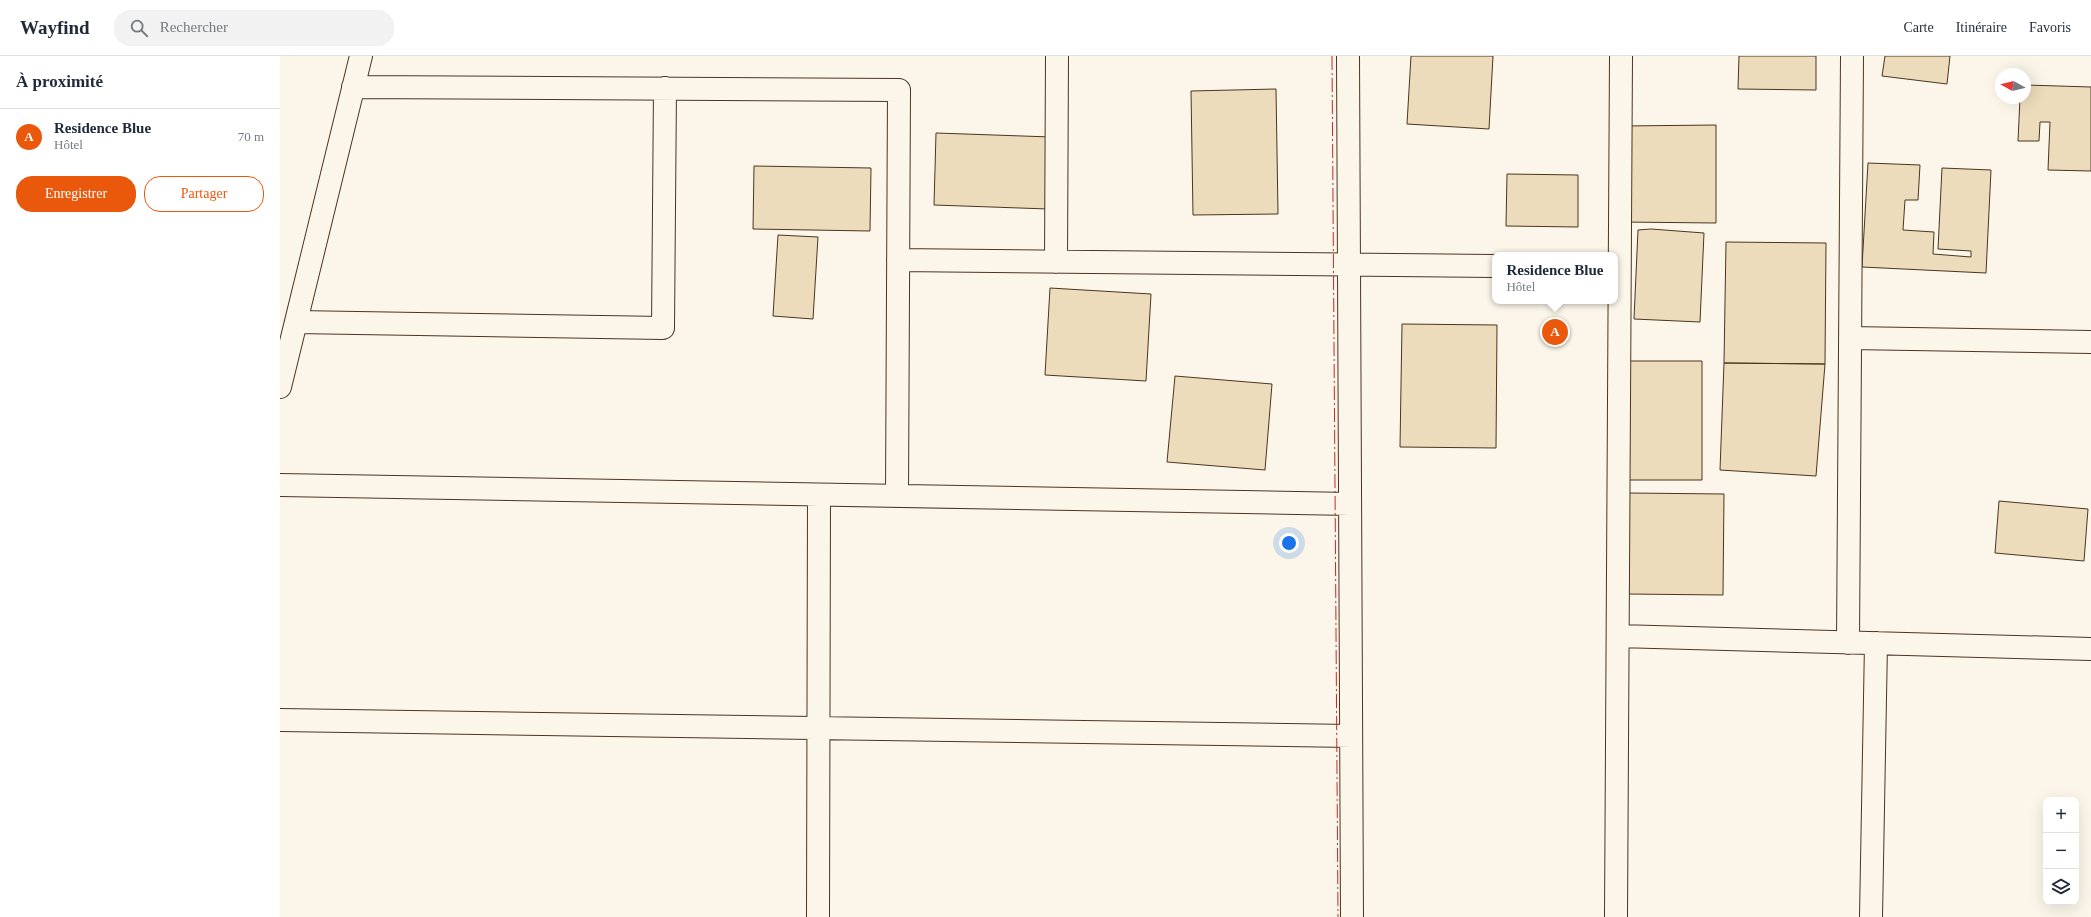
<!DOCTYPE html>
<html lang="fr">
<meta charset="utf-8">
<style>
:root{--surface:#fff;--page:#f2f2f3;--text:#1f2937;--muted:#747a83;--line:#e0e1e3;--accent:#ea580c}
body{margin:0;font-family:"Times New Roman",serif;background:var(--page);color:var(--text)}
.controls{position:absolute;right:12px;bottom:12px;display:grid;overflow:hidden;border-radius:8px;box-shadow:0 4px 16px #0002}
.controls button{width:36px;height:36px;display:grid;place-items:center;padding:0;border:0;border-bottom:1px solid var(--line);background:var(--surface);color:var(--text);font:20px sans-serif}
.compass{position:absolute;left:1715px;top:12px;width:36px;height:36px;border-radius:50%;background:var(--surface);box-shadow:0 4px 16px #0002;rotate:278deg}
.you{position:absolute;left:1009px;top:487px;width:14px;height:14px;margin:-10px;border:3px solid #fff;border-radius:50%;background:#1a73e8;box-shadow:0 0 0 6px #1a73e833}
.badge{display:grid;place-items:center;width:26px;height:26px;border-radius:50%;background:var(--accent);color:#fff;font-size:13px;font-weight:700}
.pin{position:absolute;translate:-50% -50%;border:2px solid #fff;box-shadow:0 1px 4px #0006}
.popup{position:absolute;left:1212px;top:196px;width:126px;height:52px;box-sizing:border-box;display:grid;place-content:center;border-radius:8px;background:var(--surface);filter:drop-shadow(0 1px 3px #0005);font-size:13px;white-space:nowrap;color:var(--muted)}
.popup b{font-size:15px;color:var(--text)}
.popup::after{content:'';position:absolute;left:50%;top:100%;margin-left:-8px;border:8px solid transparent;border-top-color:var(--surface)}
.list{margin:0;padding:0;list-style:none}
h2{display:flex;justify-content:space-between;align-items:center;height:52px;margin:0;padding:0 16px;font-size:17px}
h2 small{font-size:13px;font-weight:400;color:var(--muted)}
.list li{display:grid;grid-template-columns:26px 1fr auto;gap:12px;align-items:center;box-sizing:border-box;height:56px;padding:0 16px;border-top:1px solid var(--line)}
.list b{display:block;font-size:15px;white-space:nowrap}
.list p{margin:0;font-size:13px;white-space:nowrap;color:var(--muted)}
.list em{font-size:13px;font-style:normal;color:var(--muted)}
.actions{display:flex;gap:8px;padding:12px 16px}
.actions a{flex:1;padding:9px 0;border:1px solid var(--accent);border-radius:16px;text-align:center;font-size:14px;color:var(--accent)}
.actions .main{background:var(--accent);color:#fff}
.icon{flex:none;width:22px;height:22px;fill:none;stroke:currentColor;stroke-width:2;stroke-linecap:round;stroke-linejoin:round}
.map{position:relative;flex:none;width:1811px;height:861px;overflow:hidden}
header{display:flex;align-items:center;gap:24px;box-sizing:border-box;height:56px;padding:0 20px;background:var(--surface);border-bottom:1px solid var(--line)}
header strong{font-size:19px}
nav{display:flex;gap:22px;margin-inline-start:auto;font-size:14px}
.search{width:280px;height:36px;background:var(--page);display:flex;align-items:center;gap:10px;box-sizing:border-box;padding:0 14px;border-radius:16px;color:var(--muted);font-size:15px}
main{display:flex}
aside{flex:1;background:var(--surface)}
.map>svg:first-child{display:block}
</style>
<header>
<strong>Wayfind</strong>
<div class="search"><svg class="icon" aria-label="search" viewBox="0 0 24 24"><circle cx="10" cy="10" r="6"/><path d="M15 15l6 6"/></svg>Rechercher</div>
<nav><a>Carte</a><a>Itinéraire</a><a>Favoris</a></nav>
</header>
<main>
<aside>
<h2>À proximité<small></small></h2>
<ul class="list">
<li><span class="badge">A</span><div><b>Residence Blue</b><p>Hôtel</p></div><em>70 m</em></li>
</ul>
<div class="actions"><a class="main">Enregistrer</a><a>Partager</a></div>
</aside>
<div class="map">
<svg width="1811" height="861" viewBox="0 0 1811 861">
<rect width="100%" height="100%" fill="#fbf6e9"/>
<path fill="#ecdcbc" stroke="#4a3520" d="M 1131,0 L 1213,0 L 1209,73 L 1127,68 Z
M 1459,0 L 1536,0 L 1536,34 L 1458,33 Z
M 1605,0 L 1670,0 L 1667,28 L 1602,20 Z
M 1745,29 L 1811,31 L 1811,115 L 1768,114 L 1770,66 L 1760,66 L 1759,85 L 1738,85 L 1740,42 L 1745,42 Z
M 996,33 L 998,158 L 913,159 L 911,35 Z
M 1436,69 L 1436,167 L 1342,166 L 1343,70 Z
M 656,77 L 771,81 L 768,153 L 654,149 Z
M 1588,107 L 1640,109 L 1638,144 L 1625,144 L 1623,174 L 1654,176 L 1653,198 L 1691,201 L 1691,195 L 1658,193 L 1662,112 L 1711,114 L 1706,217 L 1582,211 Z
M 474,110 L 591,112 L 590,175 L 473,173 Z
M 1227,118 L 1298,119 L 1298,171 L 1226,170 Z
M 1371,173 L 1424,177 L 1420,266 L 1354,263 L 1358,174 Z
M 498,179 L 538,181 L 533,263 L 493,260 Z
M 1446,186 L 1546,187 L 1545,308 L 1444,307 Z
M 770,232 L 871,238 L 866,325 L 765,319 Z
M 1122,268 L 1217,269 L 1216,392 L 1120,391 Z
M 1349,305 L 1422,305 L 1422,424 L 1348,424 Z
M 1444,307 L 1545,308 L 1536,420 L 1440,414 Z
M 895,320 L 992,328 L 985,414 L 887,406 Z
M 1349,437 L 1444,438 L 1443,539 L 1348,538 Z
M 1719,445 L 1808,453 L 1804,505 L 1715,497 Z"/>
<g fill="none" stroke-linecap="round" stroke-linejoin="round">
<g stroke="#4a3520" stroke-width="24">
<path id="street" d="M 1068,0 L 1072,861
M 73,31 L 619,34 L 617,440
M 618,204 L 1215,210
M 776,206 L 777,0
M 16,266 L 383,272 L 385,32
M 1570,282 L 1811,286
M 0,331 L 81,0
M 0,429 L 1070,448
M 1338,580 L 1811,593
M 1568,587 L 1572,0
M 0,664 L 1071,680
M 538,861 L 539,439
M 1336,861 L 1341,0
M 1591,861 L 1596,587"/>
</g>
<use href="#street" stroke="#fbf6e9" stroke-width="22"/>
<path stroke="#c62828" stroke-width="1" stroke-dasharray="14 3 2 3" stroke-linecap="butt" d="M 1052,0 L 1058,861"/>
</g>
</svg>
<div class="controls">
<button>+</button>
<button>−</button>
<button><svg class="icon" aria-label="layers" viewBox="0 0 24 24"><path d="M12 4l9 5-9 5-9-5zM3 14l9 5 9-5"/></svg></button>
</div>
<svg class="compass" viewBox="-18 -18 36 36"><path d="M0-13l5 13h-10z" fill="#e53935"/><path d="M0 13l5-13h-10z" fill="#747a83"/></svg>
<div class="you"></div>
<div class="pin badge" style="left:1275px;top:276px">A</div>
<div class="popup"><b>Residence Blue</b>Hôtel</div>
</div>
</main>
